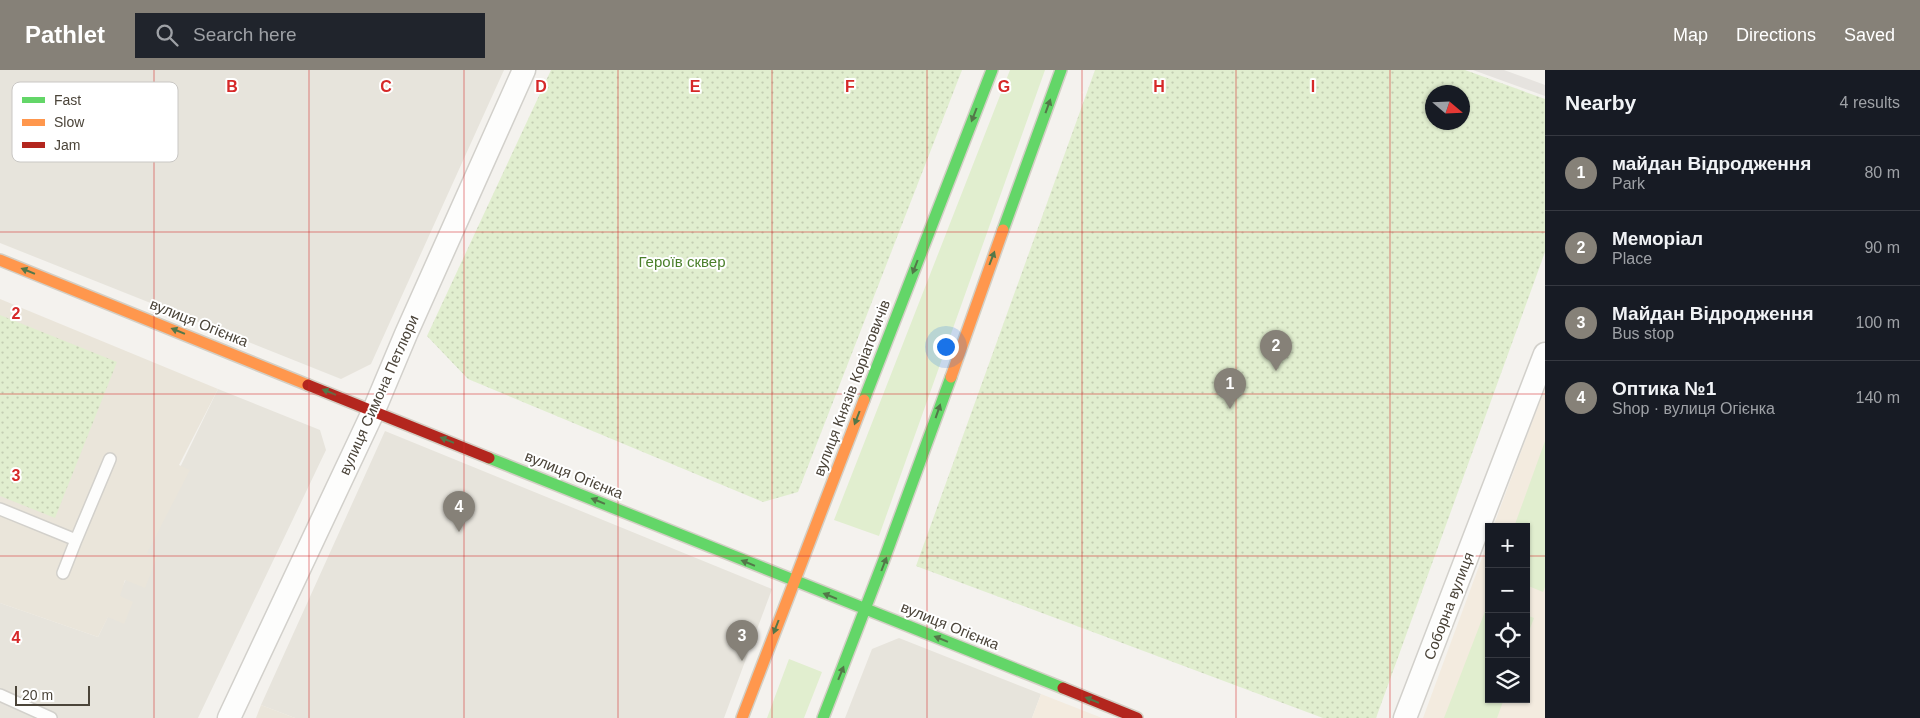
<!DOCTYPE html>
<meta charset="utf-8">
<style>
:root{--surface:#171b24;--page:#20242c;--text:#f1f3f6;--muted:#9ea1a6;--line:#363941;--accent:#868178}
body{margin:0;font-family:Helvetica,sans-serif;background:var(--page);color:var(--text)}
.controls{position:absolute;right:15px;bottom:15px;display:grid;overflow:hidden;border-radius:0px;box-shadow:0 1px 4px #0004}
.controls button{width:45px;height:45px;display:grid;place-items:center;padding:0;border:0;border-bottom:1px solid var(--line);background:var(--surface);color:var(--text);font:25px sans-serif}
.compass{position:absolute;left:1425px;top:15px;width:45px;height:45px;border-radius:50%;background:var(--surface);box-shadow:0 1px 4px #0004;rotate:109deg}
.scale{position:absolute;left:15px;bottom:12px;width:75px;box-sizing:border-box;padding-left:5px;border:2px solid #4b4439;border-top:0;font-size:14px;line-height:18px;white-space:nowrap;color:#4b4439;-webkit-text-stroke:4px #fff;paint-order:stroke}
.you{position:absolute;left:945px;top:276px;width:18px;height:18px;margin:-12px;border:4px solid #fff;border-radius:50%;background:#1a73e8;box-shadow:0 0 0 8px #1a73e833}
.badge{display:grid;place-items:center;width:32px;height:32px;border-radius:50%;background:var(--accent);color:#fff;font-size:16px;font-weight:700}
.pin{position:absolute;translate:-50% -41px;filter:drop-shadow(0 1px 2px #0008)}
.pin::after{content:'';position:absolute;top:26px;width:18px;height:15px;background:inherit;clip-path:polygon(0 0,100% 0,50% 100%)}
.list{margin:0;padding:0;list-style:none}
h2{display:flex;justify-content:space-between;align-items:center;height:65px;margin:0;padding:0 20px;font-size:21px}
h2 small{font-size:16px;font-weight:400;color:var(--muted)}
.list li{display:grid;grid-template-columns:32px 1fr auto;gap:15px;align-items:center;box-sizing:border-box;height:75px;padding:0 20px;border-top:1px solid var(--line)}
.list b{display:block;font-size:19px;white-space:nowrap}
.list p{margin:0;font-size:16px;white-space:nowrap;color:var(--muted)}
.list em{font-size:16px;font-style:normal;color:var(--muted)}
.icon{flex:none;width:28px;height:28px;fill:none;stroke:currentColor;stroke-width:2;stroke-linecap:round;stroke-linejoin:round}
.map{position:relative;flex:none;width:1545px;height:648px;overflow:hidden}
header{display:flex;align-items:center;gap:30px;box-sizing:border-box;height:70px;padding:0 25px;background:var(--accent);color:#fff}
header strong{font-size:24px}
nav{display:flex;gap:28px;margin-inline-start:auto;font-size:18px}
.search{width:350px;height:45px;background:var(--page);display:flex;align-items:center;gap:12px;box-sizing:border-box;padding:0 18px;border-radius:0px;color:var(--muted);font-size:19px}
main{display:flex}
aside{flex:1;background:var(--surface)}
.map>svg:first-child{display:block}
</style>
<header>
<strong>Pathlet</strong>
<div class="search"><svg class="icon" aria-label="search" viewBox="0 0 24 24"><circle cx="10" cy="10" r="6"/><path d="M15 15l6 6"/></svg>Search here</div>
<nav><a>Map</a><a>Directions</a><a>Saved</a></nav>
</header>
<main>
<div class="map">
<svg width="1545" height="648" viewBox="0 0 1545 648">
<defs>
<pattern id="park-dots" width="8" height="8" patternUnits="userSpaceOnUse" patternTransform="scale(1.25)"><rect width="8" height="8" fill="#e1eecf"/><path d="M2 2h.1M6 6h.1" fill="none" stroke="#c3cdb2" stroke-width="1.8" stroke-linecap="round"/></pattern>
</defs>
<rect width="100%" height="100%" fill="#f4f2ee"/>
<path fill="#e7e4dc" d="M 0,0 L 504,0 L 371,294 L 341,309 L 0,173 Z
M 218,319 L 320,360 L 326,380 L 198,648 L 0,648 L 0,533 L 98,567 Z
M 385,361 L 772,519 L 724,648 L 295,648 L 261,635 Z
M 899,568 L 1041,624 L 1032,648 L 845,648 L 872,579 Z"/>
<path fill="#f3ebdf" d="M 1545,317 L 1545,648 L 1423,648 L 1489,469 L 1489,629 L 1526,629 L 1526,457 L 1493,457 Z
M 1041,624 L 1102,648 L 1032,648 Z"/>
<path fill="#eae5da" d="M 0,229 L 218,319 L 179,395 L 190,400 L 147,483 L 157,487 L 145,518 L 125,510 L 120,526 L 133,532 L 124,554 L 108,547 L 98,567 L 0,533 Z
M 261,635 L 295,648 L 256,648 Z"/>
<path fill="#e1eecf" d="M 1010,0 L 1045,0 L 879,466 L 834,450 Z
M 1545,371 L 1545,517 L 1543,522 L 1526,515 L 1526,457 L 1514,457 Z
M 1489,531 L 1489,629 L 1504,629 L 1497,648 L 1444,648 Z
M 1526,545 L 1534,548 L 1526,569 Z
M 789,589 L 822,602 L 804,648 L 767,648 Z"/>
<path fill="url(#park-dots)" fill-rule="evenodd" d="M 551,0 L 962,0 L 798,422 L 763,432 L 468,309 L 427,266 Z
M 1095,0 L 1465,0 L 1545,29 L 1545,182 L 1376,648 L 1323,648 L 916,496 ZM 1462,22 L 1462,52 L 1432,52 L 1432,22 Z
M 0,245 L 117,292 L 55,448 L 0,426 Z"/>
<path fill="#e6e3df" d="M 1473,0 L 1504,0 L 1545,15 L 1545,26 Z"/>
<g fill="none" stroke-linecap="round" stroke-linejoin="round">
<g stroke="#d2d0cb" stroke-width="14">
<path id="lane" d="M 0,439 L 76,470 L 63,503
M 76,470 L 110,389
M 0,625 L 51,648"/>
</g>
<g stroke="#d2d0cb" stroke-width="25">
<path id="street" d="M 229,648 L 374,340 L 406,264 L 524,0
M 1405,648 L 1545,284"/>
</g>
<g stroke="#d3cfc5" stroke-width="14">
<path id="fast" d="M 1003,160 L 1061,0
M 864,330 L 992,0
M 489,388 L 1063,618
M 823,648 L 885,487 L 951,307"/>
</g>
<g stroke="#d3cfc5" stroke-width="14">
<path id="slow" d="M 0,190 L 308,315
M 951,307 L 1003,160
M 742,648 L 864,330"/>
</g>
<g stroke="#d3cfc5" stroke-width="14">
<path id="jam" d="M 308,315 L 489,388
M 1063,618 L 1137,648"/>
</g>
<use href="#lane" stroke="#fdfdfc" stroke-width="11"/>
<use href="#street" stroke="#fdfdfc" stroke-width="22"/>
<use href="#fast" stroke="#63d668" stroke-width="11"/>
<use href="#slow" stroke="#ff974d" stroke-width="11"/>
<use href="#jam" stroke="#b3261e" stroke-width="11"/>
</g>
<defs><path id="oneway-solid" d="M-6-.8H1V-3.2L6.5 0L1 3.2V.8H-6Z" transform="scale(1.25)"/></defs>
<g fill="#537749">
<use href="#oneway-solid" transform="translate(1048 36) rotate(-70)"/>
<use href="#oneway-solid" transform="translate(974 45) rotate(111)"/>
<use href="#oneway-solid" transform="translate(992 188) rotate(-69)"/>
<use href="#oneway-solid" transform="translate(915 197) rotate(111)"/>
<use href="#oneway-solid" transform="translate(28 201) rotate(-158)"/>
<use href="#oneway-solid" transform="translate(178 261) rotate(-158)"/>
<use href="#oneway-solid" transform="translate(329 322) rotate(-158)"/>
<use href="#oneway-solid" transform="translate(938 341) rotate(-71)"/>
<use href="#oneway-solid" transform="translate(857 348) rotate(111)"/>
<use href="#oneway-solid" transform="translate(447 370) rotate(-158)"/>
<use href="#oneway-solid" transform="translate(598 431) rotate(-158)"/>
<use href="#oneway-solid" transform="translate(748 493) rotate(-158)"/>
<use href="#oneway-solid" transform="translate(884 494) rotate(-69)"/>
<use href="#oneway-solid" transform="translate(830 526) rotate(-158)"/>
<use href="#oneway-solid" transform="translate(776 557) rotate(111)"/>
<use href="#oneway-solid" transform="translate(941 569) rotate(-158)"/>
<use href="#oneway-solid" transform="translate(841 603) rotate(-68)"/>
<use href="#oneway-solid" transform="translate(1092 630) rotate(-158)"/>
</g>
<path fill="none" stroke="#d62828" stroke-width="1" stroke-opacity="0.55" d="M 154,0 L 154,648M 309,0 L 309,648M 464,0 L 464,648M 618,0 L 618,648M 772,0 L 772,648M 927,0 L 927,648M 1082,0 L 1082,648M 1236,0 L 1236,648M 1390,0 L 1390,648M 0,162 L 1545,162M 0,324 L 1545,324M 0,486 L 1489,486M 1526,486 L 1545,486"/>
<g text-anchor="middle" stroke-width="4" stroke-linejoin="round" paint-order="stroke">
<g font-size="15" fill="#4a7f2a" stroke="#fff">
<text x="682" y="197">Героїв сквер</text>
</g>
<g font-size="15" fill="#4b4439" stroke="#fff">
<text transform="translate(199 253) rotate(22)" y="5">вулиця Огієнка</text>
<text transform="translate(852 318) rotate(-69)" y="5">вулиця Князів Коріатовичів</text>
<text transform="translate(379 325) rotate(-66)" y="5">вулиця Симона Петлюри</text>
<text transform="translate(574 405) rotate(22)" y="5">вулиця Огієнка</text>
<text transform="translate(1449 536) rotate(-69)" y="5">Соборна вулиця</text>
<text transform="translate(950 556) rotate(22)" y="5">вулиця Огієнка</text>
</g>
</g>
<rect x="12" y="12" width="166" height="80" rx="8" fill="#fff" stroke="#c9c7c4" stroke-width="1"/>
<rect x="22" y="27" width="23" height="6" fill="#63d668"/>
<rect x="22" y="49" width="23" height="7" fill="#ff974d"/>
<rect x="22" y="72" width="23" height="6" fill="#b3261e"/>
<g font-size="14" fill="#4b4439">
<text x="54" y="35">Fast</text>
<text x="54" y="57">Slow</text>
<text x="54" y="80">Jam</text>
</g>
<g font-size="16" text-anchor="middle" font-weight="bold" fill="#d62828" stroke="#fff" stroke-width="4" stroke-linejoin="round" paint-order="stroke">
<text x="232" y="22">B</text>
<text x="386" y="22">C</text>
<text x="541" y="22">D</text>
<text x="695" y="22">E</text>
<text x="850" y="22">F</text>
<text x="1004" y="22">G</text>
<text x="1159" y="22">H</text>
<text x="1313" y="22">I</text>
<text x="16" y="249">2</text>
<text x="16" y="411">3</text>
<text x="16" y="573">4</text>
</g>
</svg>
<div class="controls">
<button>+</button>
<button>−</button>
<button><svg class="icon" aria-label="locate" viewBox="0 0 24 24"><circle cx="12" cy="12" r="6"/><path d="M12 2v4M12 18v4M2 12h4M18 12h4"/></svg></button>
<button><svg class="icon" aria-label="layers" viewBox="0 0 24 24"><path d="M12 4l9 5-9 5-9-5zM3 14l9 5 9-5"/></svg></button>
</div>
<svg class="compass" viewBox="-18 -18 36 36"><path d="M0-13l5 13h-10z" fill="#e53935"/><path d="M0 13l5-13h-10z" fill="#9ea1a6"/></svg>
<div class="scale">20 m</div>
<div class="you"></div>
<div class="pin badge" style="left:1230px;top:339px">1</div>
<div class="pin badge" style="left:1276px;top:301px">2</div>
<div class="pin badge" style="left:742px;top:591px">3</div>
<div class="pin badge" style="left:459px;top:462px">4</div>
</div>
<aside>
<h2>Nearby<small>4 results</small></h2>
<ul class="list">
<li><span class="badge">1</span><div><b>майдан Відродження</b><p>Park</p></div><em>80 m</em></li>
<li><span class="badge">2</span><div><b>Меморіал</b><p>Place</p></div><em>90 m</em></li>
<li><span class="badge">3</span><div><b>Майдан Відродження</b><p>Bus stop</p></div><em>100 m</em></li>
<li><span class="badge">4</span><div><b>Оптика №1</b><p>Shop · вулиця Огієнка</p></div><em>140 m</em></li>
</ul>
</aside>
</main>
